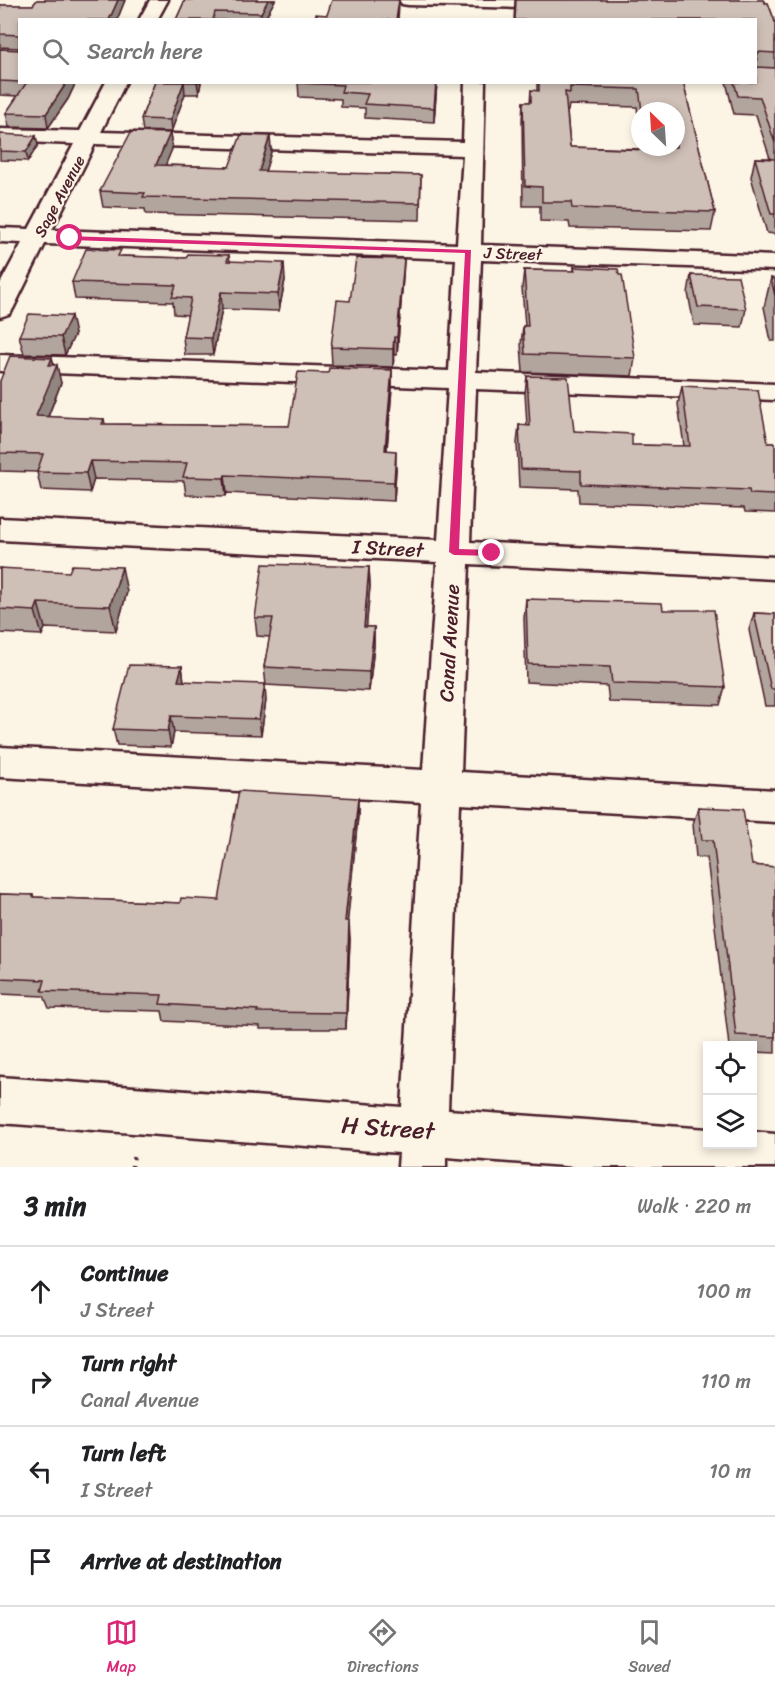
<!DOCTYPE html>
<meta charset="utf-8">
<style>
:root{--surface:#fff;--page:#f2f2f2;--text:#202124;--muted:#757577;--line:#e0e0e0;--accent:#db2777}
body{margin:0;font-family:Sriracha,sans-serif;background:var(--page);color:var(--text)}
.controls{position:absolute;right:18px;bottom:18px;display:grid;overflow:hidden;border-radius:0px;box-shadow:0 3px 9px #0003}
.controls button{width:54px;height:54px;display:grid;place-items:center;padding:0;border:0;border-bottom:2px solid var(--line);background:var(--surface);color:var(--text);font:30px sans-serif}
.compass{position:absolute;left:631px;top:102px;width:54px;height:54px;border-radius:50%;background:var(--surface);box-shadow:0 3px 9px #0003;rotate:335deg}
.stop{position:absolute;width:18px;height:18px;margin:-14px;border:4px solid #db2777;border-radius:50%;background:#fff}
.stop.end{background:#db2777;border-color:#fff;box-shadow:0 2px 6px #0008}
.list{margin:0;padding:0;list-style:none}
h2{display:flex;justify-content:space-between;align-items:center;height:78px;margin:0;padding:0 24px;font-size:26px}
h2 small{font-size:20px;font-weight:400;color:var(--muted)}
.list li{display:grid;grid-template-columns:39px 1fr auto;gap:18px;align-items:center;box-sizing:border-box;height:90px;padding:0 24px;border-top:2px solid var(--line)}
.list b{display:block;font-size:22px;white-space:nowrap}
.list p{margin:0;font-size:20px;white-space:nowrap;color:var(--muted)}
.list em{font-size:20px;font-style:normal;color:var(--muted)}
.icon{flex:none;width:33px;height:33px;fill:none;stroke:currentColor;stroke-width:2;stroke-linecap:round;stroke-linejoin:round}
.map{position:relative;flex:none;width:775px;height:1167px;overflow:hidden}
.search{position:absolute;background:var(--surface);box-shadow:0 3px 9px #0003;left:18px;right:18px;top:18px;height:66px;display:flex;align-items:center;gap:15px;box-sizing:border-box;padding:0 21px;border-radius:0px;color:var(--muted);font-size:22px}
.sheet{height:438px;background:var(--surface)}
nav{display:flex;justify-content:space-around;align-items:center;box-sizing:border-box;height:84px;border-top:2px solid var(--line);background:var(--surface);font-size:16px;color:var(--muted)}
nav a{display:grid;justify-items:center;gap:3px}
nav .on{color:var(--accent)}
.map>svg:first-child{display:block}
</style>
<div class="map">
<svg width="775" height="1167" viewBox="0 0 775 1167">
<rect width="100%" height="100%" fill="#fcf5e5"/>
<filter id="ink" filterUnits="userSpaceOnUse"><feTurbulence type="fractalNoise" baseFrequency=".0167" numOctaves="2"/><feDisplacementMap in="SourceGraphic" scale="12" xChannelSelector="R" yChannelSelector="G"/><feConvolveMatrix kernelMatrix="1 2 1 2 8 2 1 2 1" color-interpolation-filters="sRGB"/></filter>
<g filter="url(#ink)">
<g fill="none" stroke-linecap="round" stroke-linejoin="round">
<g stroke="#4a1f2b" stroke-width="5">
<path id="minor" d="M 150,0 L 168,0 L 157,20 L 139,20 Z
M 399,0 L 566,0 L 569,4 L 566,8 L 560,9 L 408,5 L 402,4 Z
M 106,82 L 126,82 L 101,132 L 463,142 L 465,82 L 485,82 L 481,245 L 775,256 L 775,270 L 481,260 L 476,372 L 775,384 L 775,400 L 476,389 L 470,542 L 775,557 L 775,579 L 469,564 L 461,772 L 775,790 L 775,822 L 460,804 L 448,1110 L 708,1129 L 708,1144 L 752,1144 L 752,1132 L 775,1134 L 775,1167 L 578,1167 L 446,1157 L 446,1167 L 398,1167 L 399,1153 L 0,1123 L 0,1077 L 402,1107 L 421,802 L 0,777 L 0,747 L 423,770 L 437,562 L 0,540 L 0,518 L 438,540 L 448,388 L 0,371 L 0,355 L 449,371 L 456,259 L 45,244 L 13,309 L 9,314 L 0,317 L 0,284 L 22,243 L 0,242 L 0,228 L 29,229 L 74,144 L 0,141 L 0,129 L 80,131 ZM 95,144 L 463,155 L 457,244 L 52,230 Z"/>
</g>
<path stroke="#4a1f2b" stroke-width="4.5" stroke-dasharray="2 6" stroke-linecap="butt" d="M 132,1167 L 134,1154"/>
<use href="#minor" fill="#fcf5e5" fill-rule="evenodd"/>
</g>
<path fill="#b2a59d" stroke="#4a1f2b" stroke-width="1.5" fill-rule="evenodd" d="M 37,0 L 125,0 L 117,20 L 20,20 L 20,82 L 76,82 L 68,99 L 48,128 L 9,127 L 6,113 L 18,96 L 0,95 L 0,49 L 19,50 L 19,48 L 0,47 L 0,5 L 33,5 Z
M 185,0 L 275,0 L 264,20 L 176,20 Z
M 515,0 L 763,0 L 765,3 L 768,3 L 775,22 L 775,234 L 767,233 L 751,177 L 755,158 L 770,158 L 756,115 L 734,114 L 726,82 L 756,82 L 756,20 L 514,20 Z
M 155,82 L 201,82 L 199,94 L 185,94 L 171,132 L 143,131 L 141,119 Z
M 298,82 L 437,82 L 434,122 L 365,118 L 365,108 L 341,107 L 341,99 L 299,97 Z
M 537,82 L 683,82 L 715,212 L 711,231 L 570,228 L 569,222 L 540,221 L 540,206 L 523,206 L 522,120 L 523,102 L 530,102 L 531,90 L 537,91 ZM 569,105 L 637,107 L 640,131 L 640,111 L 676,111 L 676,147 L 642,147 L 643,149 L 570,147 L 567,111 L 568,111 Z
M 170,133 L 172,149 L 165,165 L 229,167 L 270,136 L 271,152 L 265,172 L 421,175 L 420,220 L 146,214 L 145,209 L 103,207 L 100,191 Z
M 0,134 L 38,145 L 28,161 L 0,160 Z
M 229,255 L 230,261 L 285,280 L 279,311 L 222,309 L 213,355 L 185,355 L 183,337 L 188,315 L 174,314 L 173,302 L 75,299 L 72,282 L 122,256 L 186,258 Z
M 404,259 L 403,277 L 397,355 L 394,355 L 393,367 L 332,365 L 331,347 L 350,301 Z
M 574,267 L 635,358 L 632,376 L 523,372 L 521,344 L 523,326 L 525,326 L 522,288 L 524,270 L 574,271 Z
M 691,275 L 746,309 L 742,327 L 694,325 L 688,293 Z
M 771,278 L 775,279 L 775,341 L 771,341 L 764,307 Z
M 75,334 L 65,355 L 24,354 L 19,336 Z
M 54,365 L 61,383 L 48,417 L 104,419 L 105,424 L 289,426 L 328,373 L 392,370 L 392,388 L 387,450 L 396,469 L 394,501 L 227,493 L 226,496 L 186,495 L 184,481 L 94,479 L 90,492 L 41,490 L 37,472 L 0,471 L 0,381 Z
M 527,376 L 574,431 L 632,445 L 684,446 L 678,404 L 682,386 L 768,443 L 775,443 L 775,513 L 745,512 L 744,508 L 579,502 L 578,489 L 519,487 L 517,443 L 519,425 L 527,426 L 525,393 Z
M 369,567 L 370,586 L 366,627 L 374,627 L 374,646 L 369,691 L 266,685 L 264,667 L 270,637 L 257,636 L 255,618 Z
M 0,568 L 127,592 L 116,631 L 45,628 L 42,635 L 0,633 Z
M 526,599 L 663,610 L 725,687 L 720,705 L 609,702 L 607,686 L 526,682 L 524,618 Z
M 754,613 L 775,614 L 775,706 L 765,706 L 749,630 Z
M 182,666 L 184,681 L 266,700 L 261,735 L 174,732 L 171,747 L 117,745 L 113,729 Z
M 358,798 L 358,816 L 347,921 L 350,939 L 346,1029 L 260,1029 L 260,1026 L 164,1021 L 162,1011 L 49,1008 L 44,996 L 0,994 L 0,894 L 33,895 L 34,897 L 180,903 L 219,900 Z
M 698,807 L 752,865 L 775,867 L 775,1053 L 753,1052 L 753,1046 L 729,1046 L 707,858 L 696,857 L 693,824 Z"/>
<path fill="#918680" stroke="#4a1f2b" stroke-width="1.5" d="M 118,0 L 125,0 L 117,20 L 109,20 Z
M 268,0 L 275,0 L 264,20 L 261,20 L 261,13 Z
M 399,0 L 399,4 L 398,20 L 396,20 Z
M 67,82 L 76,82 L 68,99 L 48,128 L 46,114 Z
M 184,82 L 185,94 L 171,132 L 170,120 Z
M 197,82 L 201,82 L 199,94 Z
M 436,82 L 437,82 L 434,122 L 434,108 Z
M 170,133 L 172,149 L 159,181 L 156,165 Z
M 36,136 L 38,145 L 28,161 L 26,152 Z
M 270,136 L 271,152 L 260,188 L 259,171 Z
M 404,259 L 403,277 L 397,355 L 397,337 Z
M 284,263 L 285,280 L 279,311 L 278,294 Z
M 221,292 L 222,309 L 213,355 L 211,338 Z
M 71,316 L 75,334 L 65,355 L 61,337 Z
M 394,337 L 394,355 L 393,367 L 393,349 Z
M 52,358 L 55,370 L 57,365 L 61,383 L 41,434 L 36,416 L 49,365 Z
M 392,370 L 392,388 L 385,469 L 385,450 Z
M 396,451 L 396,469 L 394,501 L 394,482 Z
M 90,461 L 94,479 L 90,492 L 86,473 Z
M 225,475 L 227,493 L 226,496 L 224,478 Z
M 122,567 L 127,592 L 116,631 L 110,606 Z
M 369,567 L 370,586 L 365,645 L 364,627 Z
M 38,603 L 45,628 L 42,635 L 35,611 Z
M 374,627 L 374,646 L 369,691 L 369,672 Z
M 182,666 L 184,683 L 178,681 Z
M 265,684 L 266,700 L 261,735 L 259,719 Z
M 171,716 L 174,732 L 171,747 L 168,731 Z
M 358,798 L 358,816 L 346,938 L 345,921 Z
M 349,921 L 350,939 L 346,1029 L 346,1013 Z"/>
<path fill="#cfc0b7" stroke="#4a1f2b" stroke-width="1.5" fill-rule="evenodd" d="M 37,0 L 118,0 L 109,20 L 20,20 L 20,82 L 0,81 L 0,49 L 19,50 L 19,35 L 0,34 L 0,5 L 33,5 Z
M 185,0 L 268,0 L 261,13 L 215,12 L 213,20 L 176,20 Z
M 332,0 L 399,0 L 396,20 L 315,20 L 316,14 L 327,15 Z
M 516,0 L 763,0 L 765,3 L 768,3 L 775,22 L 775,53 L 758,52 L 756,64 L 756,20 L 515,20 Z
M 756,64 L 757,67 L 775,68 L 775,143 L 760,97 L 738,96 L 734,82 L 756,82 Z
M 27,82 L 67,82 L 46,114 L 6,113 Z
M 155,82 L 184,82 L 170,120 L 141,119 Z
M 298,82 L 436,82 L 434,108 L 364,104 L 368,94 L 341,92 L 343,85 L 298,83 Z
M 539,82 L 683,82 L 715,212 L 572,208 L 571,202 L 542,202 L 542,187 L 525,186 L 523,102 L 531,102 L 531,90 L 539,91 ZM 570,87 L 639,89 L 642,111 L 676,111 L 676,147 L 648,147 L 648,150 L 570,147 L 565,92 L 570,93 Z
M 131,132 L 170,133 L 156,165 L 229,167 L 241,135 L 270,136 L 259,171 L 421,175 L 420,203 L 143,197 L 145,193 L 100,191 Z
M 0,134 L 36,136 L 26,152 L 0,151 Z
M 755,158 L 775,159 L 775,214 L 771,214 Z
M 86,249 L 121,250 L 118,256 L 186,258 L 188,254 L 229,255 L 227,261 L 284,263 L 278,294 L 221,292 L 211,338 L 183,337 L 191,298 L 172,297 L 176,285 L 72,282 Z
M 356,258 L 404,259 L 397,337 L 394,337 L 393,349 L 331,347 L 337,300 L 350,301 Z
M 574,267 L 618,269 L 619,275 L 622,275 L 635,358 L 525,354 L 523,326 L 528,326 L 524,270 L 575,271 Z
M 691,275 L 738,276 L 746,309 L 698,307 Z
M 771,278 L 775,279 L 775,296 Z
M 29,314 L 71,316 L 61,337 L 19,336 Z
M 10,356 L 52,358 L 49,365 L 57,365 L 36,416 L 104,419 L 102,424 L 289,426 L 298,372 L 328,373 L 329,368 L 392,370 L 385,450 L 396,451 L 394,482 L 225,475 L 224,478 L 183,477 L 187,463 L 90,461 L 86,473 L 37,472 L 43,454 L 0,453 L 0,381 Z
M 527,376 L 568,377 L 574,431 L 632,434 L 632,445 L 690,446 L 682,386 L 758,390 L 768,443 L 775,443 L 775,495 L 750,494 L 749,490 L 581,484 L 581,471 L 521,469 L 519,425 L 530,426 Z
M 263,564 L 369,567 L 364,627 L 374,627 L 369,672 L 264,667 L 273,618 L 255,618 Z
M 72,565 L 122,567 L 110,606 L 38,603 L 35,611 L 0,609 L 0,568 L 69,572 Z
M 526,599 L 662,603 L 663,610 L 714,610 L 725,687 L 612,683 L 610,667 L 528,664 Z
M 754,613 L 775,614 L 775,689 L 771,689 Z
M 129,665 L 182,666 L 178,681 L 265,684 L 259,719 L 171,716 L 168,731 L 113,729 Z
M 239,791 L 358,798 L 345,921 L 349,921 L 346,1013 L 257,1012 L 258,1010 L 160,1004 L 162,995 L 42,991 L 45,980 L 0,978 L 0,894 L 33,895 L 33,897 L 180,903 L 181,898 L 219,900 Z
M 698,807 L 743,809 L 752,865 L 775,867 L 775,1037 L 736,1035 L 713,840 L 702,840 Z"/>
</g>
<path fill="#db2777" d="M 67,236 L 471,250 L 459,549 L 492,550 L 495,551 L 495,556 L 454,555 L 449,552 L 465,253 L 70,240 Z"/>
<g text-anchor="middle" stroke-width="4.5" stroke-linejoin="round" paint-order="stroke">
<g font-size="16" fill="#4a1f2b" stroke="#fcf5e5">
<text transform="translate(59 196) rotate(-62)" y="6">Sage Avenue</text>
<text transform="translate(513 253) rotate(2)" y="6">J Street</text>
</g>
<g font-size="20" fill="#4a1f2b" stroke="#fcf5e5">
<text transform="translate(388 548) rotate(3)" y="7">I Street</text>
<text transform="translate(449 643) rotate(-87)" y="7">Canal Avenue</text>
</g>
<g font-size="24" fill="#4a1f2b" stroke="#fcf5e5">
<text transform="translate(388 1128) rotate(4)" y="8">H Street</text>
</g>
</g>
</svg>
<div class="controls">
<button><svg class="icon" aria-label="locate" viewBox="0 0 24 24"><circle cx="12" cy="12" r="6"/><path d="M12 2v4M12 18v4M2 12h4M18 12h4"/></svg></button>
<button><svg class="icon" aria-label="layers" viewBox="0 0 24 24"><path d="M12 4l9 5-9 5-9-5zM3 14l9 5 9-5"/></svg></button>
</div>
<svg class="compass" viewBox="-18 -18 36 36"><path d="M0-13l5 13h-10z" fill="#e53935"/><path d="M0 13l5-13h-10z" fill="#757577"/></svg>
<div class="stop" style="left:70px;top:238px"></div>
<div class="stop end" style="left:492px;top:553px"></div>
<div class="search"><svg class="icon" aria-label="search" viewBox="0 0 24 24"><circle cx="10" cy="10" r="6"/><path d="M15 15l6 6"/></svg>Search here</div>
</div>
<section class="sheet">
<h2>3 min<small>Walk · 220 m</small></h2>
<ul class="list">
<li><svg class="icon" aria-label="ahead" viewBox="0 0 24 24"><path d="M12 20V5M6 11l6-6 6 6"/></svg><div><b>Continue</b><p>J Street</p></div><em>100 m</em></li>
<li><svg class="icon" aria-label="right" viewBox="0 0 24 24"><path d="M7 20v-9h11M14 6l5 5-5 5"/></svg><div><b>Turn right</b><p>Canal Avenue</p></div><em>110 m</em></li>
<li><svg class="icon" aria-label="left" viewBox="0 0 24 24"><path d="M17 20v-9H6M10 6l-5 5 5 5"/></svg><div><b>Turn left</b><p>I Street</p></div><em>10 m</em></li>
<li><svg class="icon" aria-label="arrive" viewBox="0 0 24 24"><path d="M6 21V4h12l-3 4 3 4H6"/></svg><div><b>Arrive at destination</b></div></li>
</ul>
</section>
<nav>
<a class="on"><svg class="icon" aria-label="map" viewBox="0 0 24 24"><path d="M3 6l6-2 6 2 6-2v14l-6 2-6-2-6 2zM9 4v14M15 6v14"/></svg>Map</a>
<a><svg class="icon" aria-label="directions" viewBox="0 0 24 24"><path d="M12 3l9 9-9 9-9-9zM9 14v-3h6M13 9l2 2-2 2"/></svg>Directions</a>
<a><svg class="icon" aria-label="saved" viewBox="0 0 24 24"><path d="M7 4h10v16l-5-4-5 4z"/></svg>Saved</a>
</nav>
